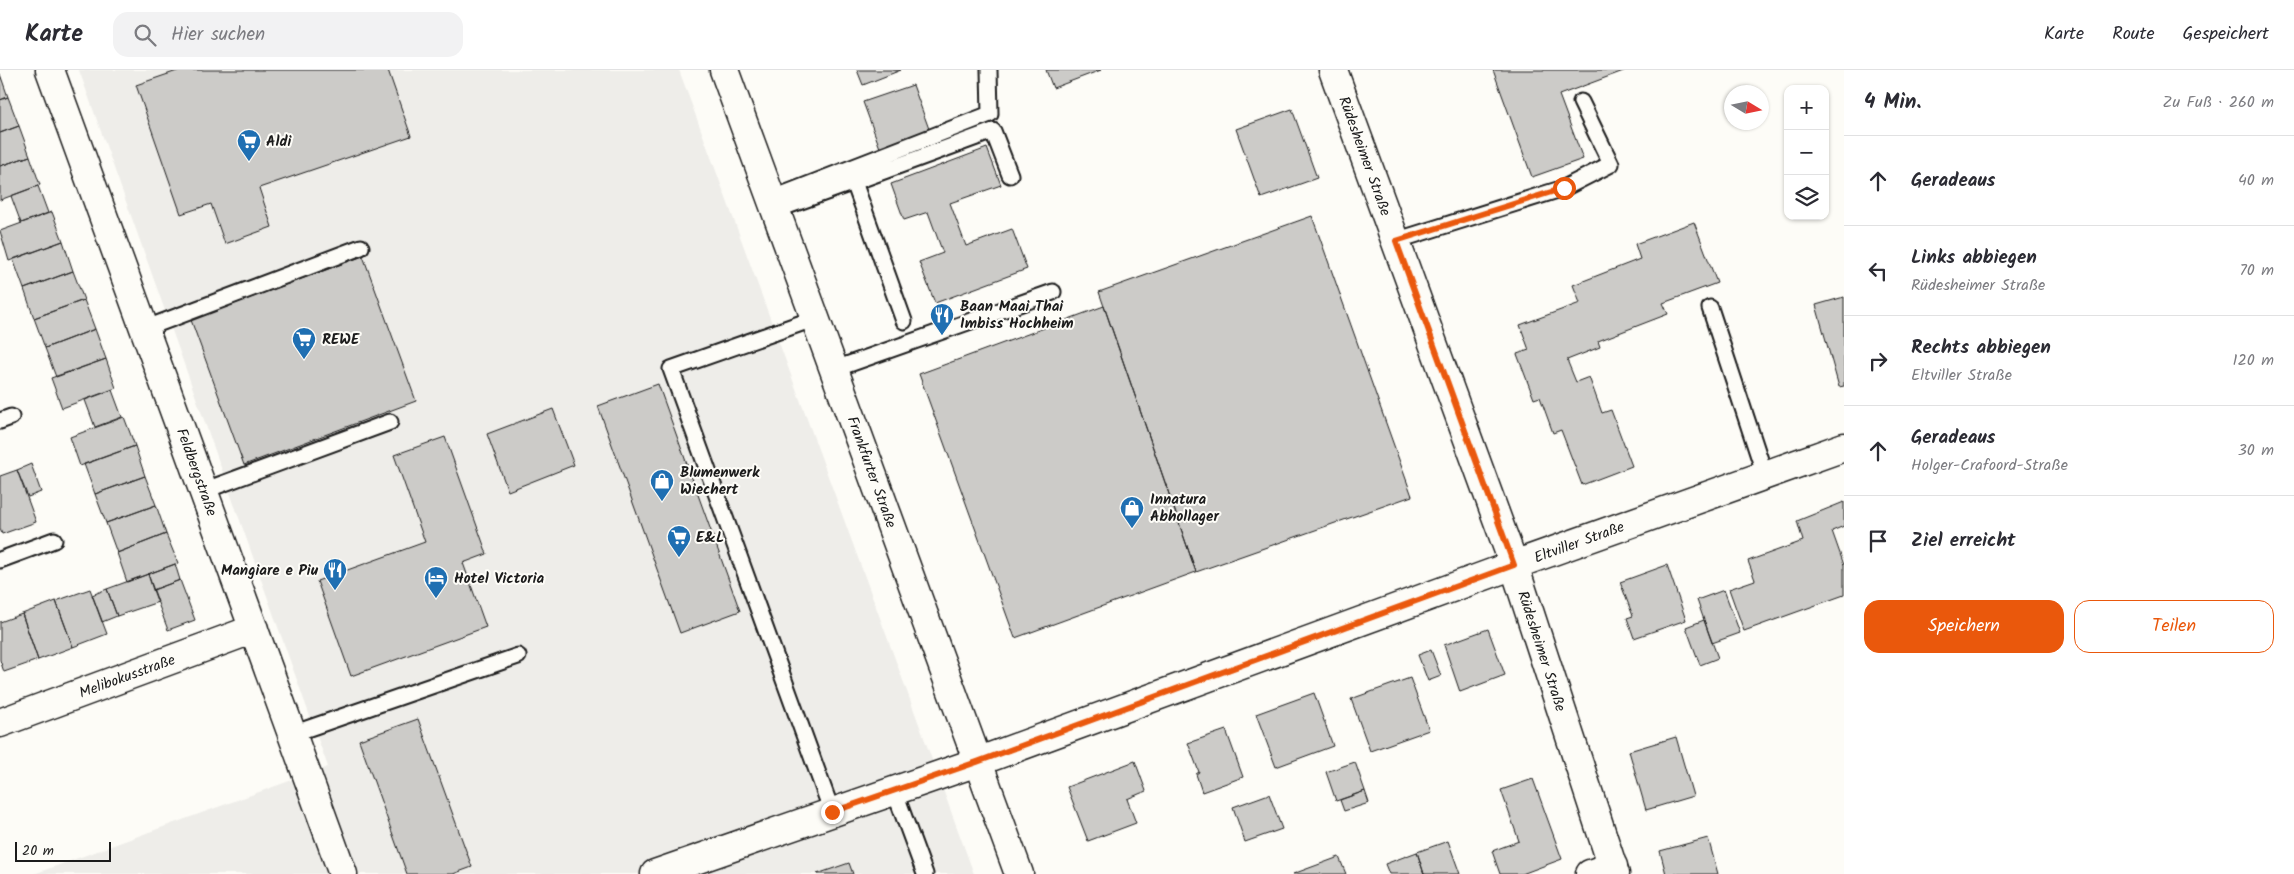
<!DOCTYPE html>
<html lang="de">
<meta charset="utf-8">
<style>
:root{--surface:#fff;--page:#f2f2f3;--text:#2b2b33;--muted:#7c7c81;--line:#e1e1e2;--accent:#ea580c}
body{margin:0;font-family:Kalam,sans-serif;background:var(--page);color:var(--text)}
.controls{position:absolute;right:15px;top:15px;display:grid;overflow:hidden;border-radius:10px;box-shadow:0 1px 4px #0004}
.controls button{width:45px;height:45px;display:grid;place-items:center;padding:0;border:0;border-bottom:1px solid var(--line);background:var(--surface);color:var(--text);font:25px sans-serif}
.compass{position:absolute;left:1724px;top:15px;width:45px;height:45px;border-radius:50%;background:var(--surface);box-shadow:0 1px 4px #0004;rotate:100deg}
.scale{position:absolute;left:15px;bottom:12px;width:96px;box-sizing:border-box;padding-left:5px;border:2px solid #1c1c1c;border-top:0;font-size:14px;line-height:18px;white-space:nowrap;color:#1c1c1c;-webkit-text-stroke:4px #fdfcf7;paint-order:stroke}
.stop{position:absolute;width:15px;height:15px;margin:-11px;border:4px solid #ea580c;border-radius:50%;background:#fff}
.stop.end{background:#ea580c;border-color:#fff;box-shadow:0 1px 5px #0008}
.list{margin:0;padding:0;list-style:none}
h2{display:flex;justify-content:space-between;align-items:center;height:65px;margin:0;padding:0 20px;font-size:21px}
h2 small{font-size:16px;font-weight:400;color:var(--muted)}
.list li{display:grid;grid-template-columns:32px 1fr auto;gap:15px;align-items:center;box-sizing:border-box;height:90px;padding:0 20px;border-top:1px solid var(--line)}
.list b{display:block;font-size:19px;white-space:nowrap}
.list p{margin:0;font-size:16px;white-space:nowrap;color:var(--muted)}
.list em{font-size:16px;font-style:normal;color:var(--muted)}
.actions{display:flex;gap:10px;padding:15px 20px}
.actions a{flex:1;padding:11px 0;border:1px solid var(--accent);border-radius:15px;text-align:center;font-size:18px;color:var(--accent)}
.actions .main{background:var(--accent);color:#fff}
.icon{flex:none;width:28px;height:28px;fill:none;stroke:currentColor;stroke-width:2;stroke-linecap:round;stroke-linejoin:round}
.map{position:relative;flex:none;width:1844px;height:804px;overflow:hidden}
header{display:flex;align-items:center;gap:30px;box-sizing:border-box;height:70px;padding:0 25px;background:var(--surface);border-bottom:1px solid var(--line)}
header strong{font-size:24px}
nav{display:flex;gap:28px;margin-inline-start:auto;font-size:18px}
.search{width:350px;height:45px;background:var(--page);display:flex;align-items:center;gap:12px;box-sizing:border-box;padding:0 18px;border-radius:15px;color:var(--muted);font-size:19px}
main{display:flex}
aside{flex:1;background:var(--surface)}
.map>svg:first-child{display:block}
</style>
<header>
<strong>Karte</strong>
<div class="search"><svg class="icon" aria-label="search" viewBox="0 0 24 24"><circle cx="10" cy="10" r="6"/><path d="M15 15l6 6"/></svg>Hier suchen</div>
<nav><a>Karte</a><a>Route</a><a>Gespeichert</a></nav>
</header>
<main>
<div class="map">
<svg width="1844" height="804" viewBox="0 0 1844 804">
<rect width="100%" height="100%" fill="#fdfcf7"/>
<filter id="ink" filterUnits="userSpaceOnUse"><feTurbulence type="fractalNoise" baseFrequency=".02" numOctaves="2"/><feDisplacementMap in="SourceGraphic" scale="10" xChannelSelector="R" yChannelSelector="G"/><feConvolveMatrix kernelMatrix="1 2 1 2 8 2 1 2 1" color-interpolation-filters="sRGB"/></filter>
<g filter="url(#ink)">
<path fill="#eeede9" d="M 79,0 L 679,0 L 974,804 L 34,804 L 328,697 Z"/>
<path fill="#cccbc8" stroke="#1c1c1c" d="M 180,0 L 388,0 L 411,66 L 259,118 L 272,157 L 225,174 L 211,134 L 181,144 L 136,15 Z
M 857,0 L 901,0 L 863,15 Z
M 1046,0 L 1101,0 L 1053,18 Z
M 1493,0 L 1626,0 L 1559,25 L 1583,89 L 1532,107 Z
M 0,4 L 8,27 L 0,30 Z
M 913,15 L 929,59 L 880,78 L 863,32 Z
M 8,27 L 19,56 L 0,63 L 0,30 Z
M 1292,39 L 1317,108 L 1261,128 L 1236,59 Z
M 19,56 L 30,86 L 0,96 L 0,63 Z
M 987,78 L 1001,115 L 950,133 L 966,176 L 1012,159 L 1027,199 L 935,233 L 919,192 L 943,183 L 928,142 L 904,150 L 891,114 Z
M 30,86 L 40,115 L 0,130 L 0,96 Z
M 38,116 L 48,143 L 21,153 L 11,126 Z
M 52,142 L 63,171 L 9,191 L 0,161 Z
M 1312,146 L 1412,426 L 1196,502 L 1099,222 Z
M 1694,152 L 1717,213 L 1663,233 L 1668,244 L 1598,271 L 1600,277 L 1567,290 L 1576,312 L 1589,307 L 1602,343 L 1611,340 L 1632,396 L 1582,415 L 1561,360 L 1553,363 L 1540,327 L 1534,329 L 1517,284 L 1529,280 L 1520,255 L 1580,233 L 1573,215 L 1640,189 L 1635,174 Z
M 63,171 L 73,201 L 24,219 L 13,189 Z
M 363,186 L 416,331 L 244,395 L 191,250 Z
M 73,201 L 84,230 L 34,248 L 24,219 Z
M 1844,227 L 1844,316 L 1839,317 L 1816,235 Z
M 84,230 L 95,259 L 45,278 L 34,248 Z
M 1104,236 L 1196,502 L 1015,568 L 919,304 Z
M 95,259 L 106,289 L 56,307 L 45,278 Z
M 106,289 L 116,318 L 62,338 L 51,308 Z
M 658,314 L 740,541 L 680,563 L 598,336 Z
M 112,320 L 122,347 L 95,357 L 85,330 Z
M 553,339 L 574,395 L 508,421 L 487,364 Z
M 124,347 L 135,376 L 80,396 L 70,367 Z
M 445,367 L 487,484 L 463,493 L 486,557 L 351,606 L 317,511 L 425,472 L 394,385 Z
M 135,376 L 145,406 L 95,424 L 84,394 Z
M 31,394 L 41,422 L 28,427 L 17,400 Z
M 17,400 L 36,452 L 2,464 L 0,459 L 0,406 Z
M 145,406 L 156,435 L 106,453 L 95,424 Z
M 1844,432 L 1844,456 L 1832,461 L 1844,495 L 1844,525 L 1744,561 L 1729,519 L 1755,510 L 1748,491 L 1803,471 L 1797,451 Z
M 156,435 L 166,464 L 117,483 L 106,453 Z
M 166,464 L 178,493 L 127,512 L 117,483 Z
M 175,494 L 180,510 L 153,520 L 148,504 Z
M 1667,495 L 1686,550 L 1634,568 L 1627,548 L 1633,546 L 1620,512 Z
M 148,504 L 158,532 L 117,546 L 107,519 Z
M 180,510 L 195,550 L 168,560 L 153,520 Z
M 90,519 L 107,564 L 73,577 L 56,531 Z
M 107,519 L 117,546 L 102,552 L 92,525 Z
M 1724,520 L 1740,563 L 1712,573 L 1697,530 Z
M 56,531 L 73,577 L 38,590 L 22,544 Z
M 22,544 L 38,590 L 4,602 L 0,590 L 0,552 Z
M 1704,550 L 1718,588 L 1700,595 L 1686,557 Z
M 1488,559 L 1505,605 L 1460,622 L 1444,575 Z
M 1431,580 L 1441,606 L 1428,611 L 1418,585 Z
M 1410,608 L 1429,660 L 1370,681 L 1351,629 Z
M 1314,623 L 1333,676 L 1276,697 L 1256,644 Z
M 418,649 L 472,797 L 453,804 L 407,804 L 359,670 Z
M 1226,660 L 1243,707 L 1202,722 L 1196,704 L 1199,702 L 1188,673 Z
M 1676,667 L 1693,726 L 1646,740 L 1629,681 Z
M 1135,691 L 1146,721 L 1127,729 L 1136,753 L 1088,771 L 1067,717 Z
M 1355,692 L 1365,721 L 1336,731 L 1326,702 Z
M 1533,709 L 1562,789 L 1522,804 L 1500,804 L 1492,781 L 1519,771 L 1501,720 Z
M 1365,721 L 1369,733 L 1344,741 L 1340,730 Z
M 1269,724 L 1282,759 L 1245,772 L 1233,737 Z
M 1708,768 L 1718,804 L 1666,804 L 1660,781 Z
M 1448,771 L 1460,804 L 1424,804 L 1417,782 Z
M 1417,782 L 1424,804 L 1389,804 L 1385,794 Z
M 1339,787 L 1346,804 L 1293,804 Z
M 849,793 L 853,804 L 817,804 Z"/>
<g fill="none" stroke-linecap="round" stroke-linejoin="round">
<g stroke="#1c1c1c" stroke-width="19">
<path id="lane" d="M 854,112 L 993,61 L 1010,105
M 771,129 L 990,44 L 989,0
M 776,140 L 854,112 L 904,251
M 1395,171 L 1564,118 L 1611,94 L 1581,32
M 1710,238 L 1765,405
M 816,248 L 671,299 L 832,742
M 144,259 L 361,177
M 835,299 L 1053,222
M 0,351 L 11,347
M 203,421 L 390,352
M 0,490 L 54,470
M 292,664 L 518,586
M 894,720 L 925,804"/>
</g>
<g stroke="#1c1c1c" stroke-width="31">
<path id="street" d="M 50,0 L 343,804
M 1333,0 L 1514,495 L 1615,804
M 0,653 L 254,559
M 655,804 L 977,692 L 1514,495 L 1844,377
M 1590,804 L 1613,796"/>
</g>
<g stroke="#1c1c1c" stroke-width="31">
<path id="secondary" d="M 724,0 L 1019,804"/>
</g>
<use href="#lane" stroke="#fdfcf7" stroke-width="15"/>
<use href="#street" stroke="#fdfcf7" stroke-width="28"/>
<use href="#secondary" stroke="#fdfcf7" stroke-width="28"/>
</g>
</g>
<g fill="none" stroke-linecap="round" stroke-linejoin="round" filter="url(#ink)">
<path stroke="#ea580c" stroke-width="6" d="M 832,742 L 977,692 L 1514,495 L 1396,171 L 1564,118"/>
</g>
<defs>
<g id="supermarket-pin" transform="scale(1.25)"><path d="M0 17L-7.5 6A9.5 9.5 0 1 1 7.5 6Z" fill="#1f6fb2" stroke="#fdfcf7"/><path d="M-6-5.5h2.5l.6 2H6L4.5 2H-2.5L-4.4-4H-6ZM-1.5 3.2a1.3 1.3 0 1 0 .1 0ZM3 3.2a1.3 1.3 0 1 0 .1 0Z" fill="#fff"/></g>
<g id="restaurant-pin" transform="scale(1.25)"><path d="M0 17L-7.5 6A9.5 9.5 0 1 1 7.5 6Z" fill="#1f6fb2" stroke="#fdfcf7"/><path d="M-5-6h1v4h1v-4h1v4h1v-4h1v5L-1.5 .5V6h-2V.5L-5-1ZM5-6V6H3V1.5H1.5Q1.5-4 5-6Z" fill="#fff"/></g>
<g id="shop-pin" transform="scale(1.25)"><path d="M0 17L-7.5 6A9.5 9.5 0 1 1 7.5 6Z" fill="#1f6fb2" stroke="#fdfcf7"/><path d="M-5-2.5h2.3a2.7 3.5 0 0 1 5.4 0H5L5.5 6h-11ZM-1.5-2.5h3a1.5 2.3 0 0 0-3 0Z" fill="#fff"/></g>
<g id="hotel-pin" transform="scale(1.25)"><path d="M0 17L-7.5 6A9.5 9.5 0 1 1 7.5 6Z" fill="#1f6fb2" stroke="#fdfcf7"/><path d="M-6-4.5h1.5V1H6V5H4.5V3h-9V5H-6ZM-4 0a1.8 1.8 0 1 1 3.6 0ZM.5 0V-2.5h3Q6-2.5 6 0Z" fill="#fff"/></g>
</defs>
<g fill-rule="evenodd">
<use href="#supermarket-pin" x="249" y="71"/>
<use href="#restaurant-pin" x="942" y="245"/>
<use href="#supermarket-pin" x="304" y="269"/>
<use href="#shop-pin" x="662" y="411"/>
<use href="#shop-pin" x="1132" y="438"/>
<use href="#supermarket-pin" x="679" y="467"/>
<use href="#restaurant-pin" x="335" y="500"/>
<use href="#hotel-pin" x="436" y="508"/>
</g>
<g text-anchor="middle" stroke-width="4" stroke-linejoin="round" paint-order="stroke">
<g font-size="15" font-weight="bold" fill="#1c1c1c" stroke="#fdfcf7" text-anchor="start">
<text x="266" y="76">Aldi</text>
<text x="960" y="241">Baan Maai Thai<tspan x="960" dy="17">Imbiss Hochheim</tspan></text>
<text x="322" y="274">REWE</text>
<text x="680" y="407">Blumenwerk<tspan x="680" dy="17">Wiechert</tspan></text>
<text x="1150" y="434">Innatura<tspan x="1150" dy="17">Abhollager</tspan></text>
<text x="696" y="472">E&amp;L</text>
<text x="318" y="505" text-anchor="end">Mangiare e Piu</text>
<text x="454" y="513">Hotel Victoria</text>
</g>
<g font-size="15" fill="#1c1c1c" stroke="#fdfcf7">
<text transform="translate(1365 86) rotate(70)" y="5">Rüdesheimer Straße</text>
<text transform="translate(197 402) rotate(70)" y="5">Feldbergstraße</text>
<text transform="translate(872 402) rotate(70)" y="5">Frankfurter Straße</text>
<text transform="translate(1579 472) rotate(-20)" y="5">Eltviller Straße</text>
<text transform="translate(1542 581) rotate(72)" y="5">Rüdesheimer Straße</text>
<text transform="translate(127 606) rotate(-20)" y="5">Melibokusstraße</text>
</g>
</g>
</svg>
<div class="controls">
<button>+</button>
<button>−</button>
<button><svg class="icon" aria-label="layers" viewBox="0 0 24 24"><path d="M12 4l9 5-9 5-9-5zM3 14l9 5 9-5"/></svg></button>
</div>
<svg class="compass" viewBox="-18 -18 36 36"><path d="M0-13l5 13h-10z" fill="#e53935"/><path d="M0 13l5-13h-10z" fill="#7c7c81"/></svg>
<div class="scale">20 m</div>
<div class="stop" style="left:1564px;top:118px"></div>
<div class="stop end" style="left:832px;top:742px"></div>
</div>
<aside>
<h2>4 Min.<small>Zu Fuß · 260 m</small></h2>
<ul class="list">
<li><svg class="icon" aria-label="ahead" viewBox="0 0 24 24"><path d="M12 20V5M6 11l6-6 6 6"/></svg><div><b>Geradeaus</b></div><em>40 m</em></li>
<li><svg class="icon" aria-label="left" viewBox="0 0 24 24"><path d="M17 20v-9H6M10 6l-5 5 5 5"/></svg><div><b>Links abbiegen</b><p>Rüdesheimer Straße</p></div><em>70 m</em></li>
<li><svg class="icon" aria-label="right" viewBox="0 0 24 24"><path d="M7 20v-9h11M14 6l5 5-5 5"/></svg><div><b>Rechts abbiegen</b><p>Eltviller Straße</p></div><em>120 m</em></li>
<li><svg class="icon" aria-label="ahead" viewBox="0 0 24 24"><path d="M12 20V5M6 11l6-6 6 6"/></svg><div><b>Geradeaus</b><p>Holger-Crafoord-Straße</p></div><em>30 m</em></li>
<li><svg class="icon" aria-label="arrive" viewBox="0 0 24 24"><path d="M6 21V4h12l-3 4 3 4H6"/></svg><div><b>Ziel erreicht</b></div></li>
</ul>
<div class="actions"><a class="main">Speichern</a><a>Teilen</a></div>
</aside>
</main>
